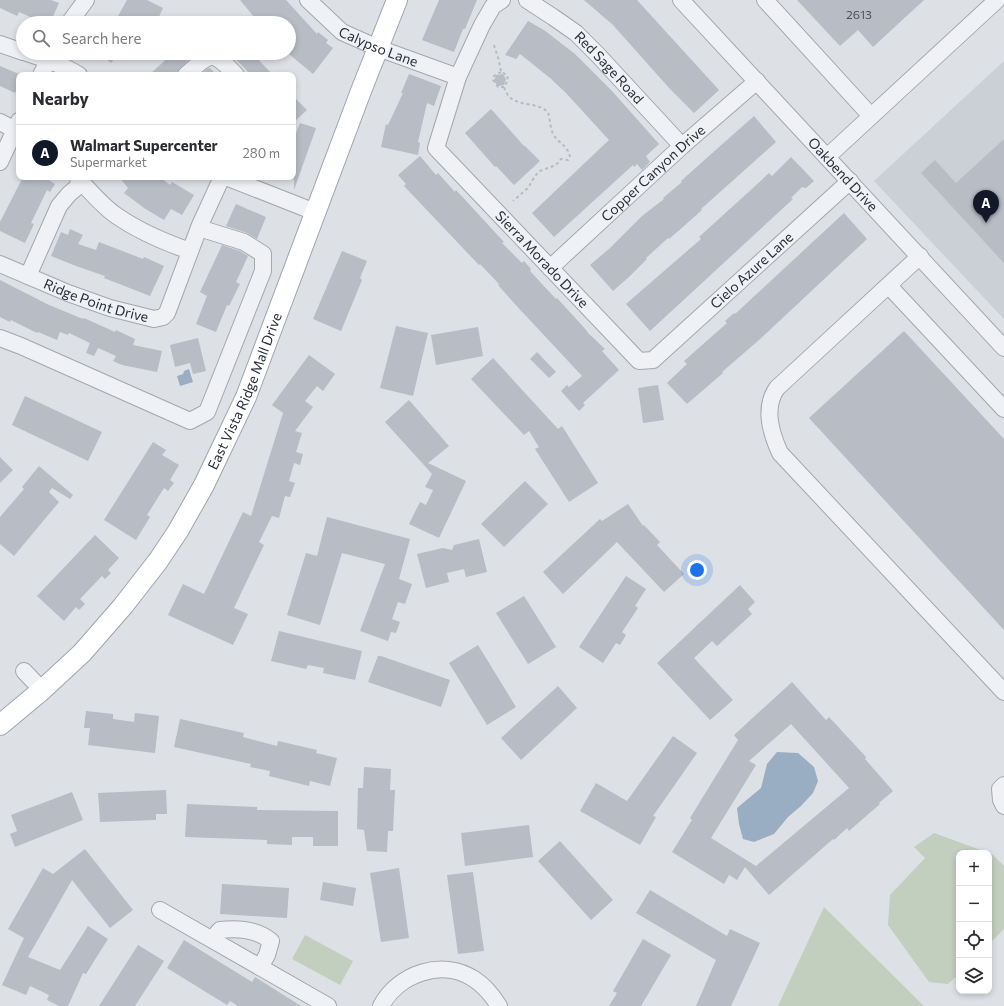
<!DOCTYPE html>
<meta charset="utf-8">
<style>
:root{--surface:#fff;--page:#f7f7f7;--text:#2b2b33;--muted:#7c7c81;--line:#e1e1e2;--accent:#111827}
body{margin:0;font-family:Commissioner,sans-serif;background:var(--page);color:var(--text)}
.controls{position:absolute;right:12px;bottom:12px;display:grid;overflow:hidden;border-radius:8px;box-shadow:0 2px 6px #0003}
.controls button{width:36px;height:36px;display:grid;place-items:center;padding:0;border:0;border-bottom:1px solid var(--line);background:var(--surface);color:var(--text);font:20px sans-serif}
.you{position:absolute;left:697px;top:570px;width:14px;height:14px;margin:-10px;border:3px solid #fff;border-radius:50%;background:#1a73e8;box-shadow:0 0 0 6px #1a73e833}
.badge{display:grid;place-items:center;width:26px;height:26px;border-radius:50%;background:var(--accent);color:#fff;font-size:13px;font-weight:700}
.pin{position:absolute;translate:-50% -33px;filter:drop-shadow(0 1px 2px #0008)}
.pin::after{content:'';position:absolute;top:21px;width:14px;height:12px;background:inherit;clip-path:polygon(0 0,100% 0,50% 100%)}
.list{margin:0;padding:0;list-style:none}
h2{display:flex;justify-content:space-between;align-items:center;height:52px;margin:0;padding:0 16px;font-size:17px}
h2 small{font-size:13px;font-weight:400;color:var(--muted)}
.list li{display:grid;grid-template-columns:26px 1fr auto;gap:12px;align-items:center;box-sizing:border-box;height:56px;padding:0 16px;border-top:1px solid var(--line)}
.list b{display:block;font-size:15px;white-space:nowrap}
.list p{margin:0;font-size:13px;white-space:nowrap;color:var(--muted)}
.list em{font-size:13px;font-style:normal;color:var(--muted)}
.icon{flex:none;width:22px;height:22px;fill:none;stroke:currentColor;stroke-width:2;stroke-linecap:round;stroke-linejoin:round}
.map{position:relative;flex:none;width:1004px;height:1006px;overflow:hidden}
.search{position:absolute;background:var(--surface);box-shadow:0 2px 6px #0003;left:16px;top:16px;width:280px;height:44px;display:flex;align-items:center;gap:10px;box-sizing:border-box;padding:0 14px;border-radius:22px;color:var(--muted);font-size:15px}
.panel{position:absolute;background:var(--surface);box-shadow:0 2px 6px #0003;left:16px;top:72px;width:280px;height:108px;border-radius:8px}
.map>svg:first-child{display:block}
</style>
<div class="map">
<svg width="1004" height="1006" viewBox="0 0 1004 1006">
<rect width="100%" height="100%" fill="#dde0e5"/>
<path fill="#cbcfd6" d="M 1004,61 L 1004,319 L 874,181 Z"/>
<path fill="#c3cfbe" d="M 934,833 L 989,853 L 959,853 L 959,974 L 948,984 L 929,982 L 888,925 L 890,895 L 925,858 L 914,847 Z
M 989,853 L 993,855 L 1004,866 L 1004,929 L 989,944 Z
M 824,907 L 924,1006 L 778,1006 Z
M 305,935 L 353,961 L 340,985 L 292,959 Z"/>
<path fill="#9aaec3" d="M 189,369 L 193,382 L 180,386 L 177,376 L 183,374 L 184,371 Z
M 777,752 L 798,753 L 814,767 L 818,781 L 813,793 L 801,806 L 788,817 L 774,834 L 754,842 L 743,839 L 739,824 L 737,808 L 761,788 L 767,764 Z"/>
<path fill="#b7bcc5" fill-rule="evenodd" d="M 0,0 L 51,0 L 59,3 L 50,23 L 44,23 L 19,12 L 17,16 L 0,8 Z
M 127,0 L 147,0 L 163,8 L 158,19 L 153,16 L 149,23 L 131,23 L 118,16 Z
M 240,0 L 286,0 L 317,34 L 318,32 L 328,40 L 326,43 L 333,48 L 313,74 L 289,54 L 289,23 L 259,23 Z
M 439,0 L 477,0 L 465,29 L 463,29 L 454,52 L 422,40 Z
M 584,0 L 637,0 L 719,90 L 694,113 L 670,89 L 613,25 Z
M 797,0 L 924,0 L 873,47 L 858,30 L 840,46 Z
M 528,21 L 544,30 L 575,54 L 612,91 L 659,144 L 646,156 L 650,162 L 642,170 L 637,164 L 634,167 L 633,165 L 554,237 L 532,213 L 609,140 L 566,93 L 550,78 L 520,54 L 516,59 L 505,55 Z
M 99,53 L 119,53 L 111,63 Z
M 173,53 L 196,53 L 180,68 L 177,75 L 149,75 Z
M 230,53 L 252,53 L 273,75 L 251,75 Z
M 0,66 L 19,74 L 19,85 L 15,93 L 0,86 Z
M 210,68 L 217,75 L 200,75 L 207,69 Z
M 409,74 L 441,86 L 434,106 L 427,103 L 418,142 L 420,143 L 418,155 L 381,147 L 386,124 L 388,125 L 403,93 L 401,93 Z
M 503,74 L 506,79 L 504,85 L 498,86 L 494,81 L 496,75 Z
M 293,96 L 307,110 L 293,123 Z
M 491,109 L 524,146 L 525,146 L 540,161 L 514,185 L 496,166 L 495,167 L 465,133 Z
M 754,116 L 776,142 L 701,209 L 702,210 L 684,226 L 669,239 L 668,238 L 646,258 L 647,259 L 630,276 L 613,291 L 590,265 L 610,248 L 642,216 L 664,199 L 663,198 L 682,182 L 681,181 L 700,164 Z
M 300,123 L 316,128 L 294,190 L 293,141 Z
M 1004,139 L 1004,263 L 921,173 L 935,160 L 956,183 Z
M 420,156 L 436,175 L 438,173 L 455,192 L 456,190 L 504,242 L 502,243 L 522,263 L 524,261 L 531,269 L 530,271 L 556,299 L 557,298 L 588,332 L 587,332 L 605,349 L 602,351 L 619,370 L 583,403 L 585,405 L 579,411 L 561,391 L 567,385 L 569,387 L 582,376 L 514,303 L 498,285 L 499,284 L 480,264 L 479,265 L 404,186 L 406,184 L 398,175 Z
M 791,157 L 814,181 L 806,188 L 802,187 L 791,198 L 793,199 L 650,331 L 626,304 L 701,239 L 699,237 L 754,187 L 769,173 L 772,176 Z
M 23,177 L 44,177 L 55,184 L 50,192 L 47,190 L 31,223 L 34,224 L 25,243 L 0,231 L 0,222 Z
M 119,177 L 160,177 L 170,185 L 172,182 L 194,195 L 182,215 L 171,209 L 164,220 L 144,208 L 124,193 L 128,188 Z
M 236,204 L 266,217 L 257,239 L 247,233 L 226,226 Z
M 844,213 L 867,239 L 759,340 L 722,372 L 723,373 L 687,404 L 667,383 L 687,364 L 684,361 L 727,323 L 725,321 L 734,313 L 735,314 Z
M 70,229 L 83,235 L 78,244 L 96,250 L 99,242 L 143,259 L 144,257 L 164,266 L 150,296 L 104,278 L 105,276 L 76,266 L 51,256 L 61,232 L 68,235 Z
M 222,245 L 240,251 L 248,256 L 236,282 L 240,284 L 229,306 L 227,305 L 216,332 L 196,324 L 207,296 L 200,292 Z
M 342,251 L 367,261 L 360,278 L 362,280 L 341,331 L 313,319 Z
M 0,280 L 49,305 L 83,319 L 84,318 L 115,332 L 116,330 L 135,339 L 133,345 L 162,351 L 157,372 L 122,365 L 113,361 L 116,356 L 98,348 L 94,356 L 86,353 L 90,343 L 69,333 L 68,335 L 60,332 L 57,340 L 38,332 L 37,333 L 11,320 L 10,322 L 0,317 Z
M 396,326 L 428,333 L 413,396 L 380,388 Z
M 478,327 L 483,356 L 436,365 L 431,335 Z
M 904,331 L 1004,439 L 1004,630 L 809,418 Z
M 198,338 L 206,371 L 193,374 L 190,363 L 175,367 L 170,345 Z
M 537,352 L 556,372 L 549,378 L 530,359 Z
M 309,355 L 335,374 L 323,391 L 317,386 L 305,401 L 313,407 L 295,431 L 302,433 L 296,452 L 303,454 L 300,465 L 294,463 L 289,481 L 295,483 L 290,497 L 285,496 L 279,518 L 272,516 L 259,542 L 264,545 L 234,608 L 248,614 L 233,645 L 168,615 L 183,584 L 204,594 L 243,512 L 251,516 L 283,413 L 272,405 Z
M 493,358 L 558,429 L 562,426 L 598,483 L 569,502 L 535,449 L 539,447 L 529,431 L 524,435 L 471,379 Z
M 658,385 L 664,420 L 643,423 L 638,388 Z
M 25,396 L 102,432 L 88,461 L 12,425 Z
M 409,400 L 449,446 L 428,463 L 466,481 L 439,538 L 409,524 L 420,502 L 426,505 L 433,490 L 425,487 L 432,474 L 385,422 Z
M 153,442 L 166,450 L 162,455 L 179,465 L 170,480 L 174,483 L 168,491 L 164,488 L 147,515 L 150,517 L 136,540 L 104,520 Z
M 0,457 L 13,470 L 0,483 Z
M 39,466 L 73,495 L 70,499 L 52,488 L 49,492 L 59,502 L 14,556 L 0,544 L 0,517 L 24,489 L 22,487 Z
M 525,481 L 548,504 L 504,547 L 481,524 Z
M 628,504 L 643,526 L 644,525 L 660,542 L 657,545 L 684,574 L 664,592 L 617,542 L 563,594 L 543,572 L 600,519 L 602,521 Z
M 327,517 L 410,539 L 399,579 L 412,584 L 405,604 L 398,602 L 392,619 L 400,622 L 396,633 L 391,632 L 388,641 L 360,631 L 385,564 L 342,553 L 320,625 L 287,615 L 306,553 L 317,556 Z
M 95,535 L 119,558 L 108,570 L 111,573 L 105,579 L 102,576 L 80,599 L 85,604 L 79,610 L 76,607 L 64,621 L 37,596 Z
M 479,539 L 487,572 L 466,577 L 464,569 L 447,573 L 449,582 L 426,588 L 417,554 L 443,548 L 452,550 L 454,545 Z
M 626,576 L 646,589 L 635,606 L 638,608 L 622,632 L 626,635 L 620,645 L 616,643 L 603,663 L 579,647 Z
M 740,585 L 755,602 L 748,609 L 752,614 L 717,646 L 712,641 L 694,658 L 733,700 L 710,720 L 657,663 Z
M 524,596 L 556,647 L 528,664 L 496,613 Z
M 279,631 L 362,651 L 355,680 L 323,673 L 324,668 L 308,665 L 306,669 L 271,661 Z
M 478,645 L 516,707 L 487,725 L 449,663 Z
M 378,656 L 381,656 L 450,680 L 441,707 L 368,682 Z
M 792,682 L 826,720 L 829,717 L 866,757 L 865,759 L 893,791 L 879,803 L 880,804 L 849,831 L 847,828 L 834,840 L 833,839 L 769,895 L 745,867 L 737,880 L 729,875 L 724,884 L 672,852 L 692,820 L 690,818 L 738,740 L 734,735 ZM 791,724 L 849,788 L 756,866 L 711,838 L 756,765 L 749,761 Z
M 558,686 L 577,708 L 521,760 L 501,738 Z
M 86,711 L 113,714 L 113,719 L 134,722 L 135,713 L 159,716 L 155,753 L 88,745 L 90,728 L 84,728 Z
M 180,719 L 244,733 L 243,737 L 277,746 L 278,741 L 317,750 L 316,753 L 337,758 L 330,786 L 310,781 L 309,786 L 269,776 L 270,771 L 250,767 L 251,764 L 174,747 Z
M 673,736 L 697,753 L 653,816 L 656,817 L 640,845 L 580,811 L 596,783 L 627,801 Z
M 364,767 L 391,769 L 390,790 L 395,790 L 393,831 L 388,831 L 387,852 L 367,851 L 364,830 L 357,829 L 358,788 L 363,788 Z
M 166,790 L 167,814 L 156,814 L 156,820 L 100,822 L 98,793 Z
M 72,792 L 83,820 L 15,847 L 10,834 L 17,831 L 11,815 Z
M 187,804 L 257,807 L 257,810 L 338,811 L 338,846 L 313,846 L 313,837 L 292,837 L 292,845 L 267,844 L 267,840 L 185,837 Z
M 529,825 L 533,857 L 465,866 L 461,833 Z
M 560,841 L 613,900 L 591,920 L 538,861 Z
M 85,849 L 133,910 L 110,928 L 72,880 L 28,957 L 60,970 L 88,926 L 108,939 L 86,974 L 83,973 L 68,1006 L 59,1006 L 47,1000 L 49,995 L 30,986 L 26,995 L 2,985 L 24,938 L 8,929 L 43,868 L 53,874 Z
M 399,868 L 409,938 L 381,942 L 370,873 Z
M 473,872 L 484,951 L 458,954 L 447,875 Z
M 323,882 L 356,888 L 353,906 L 320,900 Z
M 222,884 L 289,888 L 287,918 L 220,914 Z
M 650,890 L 727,936 L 730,929 L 760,943 L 731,1006 L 696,1006 L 716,960 L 636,913 Z
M 643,939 L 671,955 L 641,1006 L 609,1006 L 617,993 L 613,991 Z
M 184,940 L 252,982 L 255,977 L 301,1006 L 238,1006 L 230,1001 L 227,1005 L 167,968 Z
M 138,945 L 164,961 L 135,1006 L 99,1006 Z"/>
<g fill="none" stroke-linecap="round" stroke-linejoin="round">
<g stroke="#a3a7ae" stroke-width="18">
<g id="minor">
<path id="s1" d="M 308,0 L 342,32 L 378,48 L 458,77"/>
<path id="s2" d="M 502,0 L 493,6 L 482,25 L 458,77 L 436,148 L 639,361 L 653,360 L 850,181"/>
<path id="s3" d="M 527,0 L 553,17 L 576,33 L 597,54 L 682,146"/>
<path id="s4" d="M 681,0 L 1004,348"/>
<path d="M 765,0 L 871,116"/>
<path d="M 69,23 L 86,0"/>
<path d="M 0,44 L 23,52"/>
<path d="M 27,53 C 45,59 63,65 79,75"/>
<path d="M 41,75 L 52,53"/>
<path d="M 186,75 C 211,52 212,50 236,75"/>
<path d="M 0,122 L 19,132"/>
<path d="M 827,157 L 997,0"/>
<path d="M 0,162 L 19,121"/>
<path d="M 77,177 C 89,190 102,206 117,216 C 140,232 164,242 190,251"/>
<path d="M 226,177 L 315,212"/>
<path d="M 920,256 L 777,388 C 763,408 771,433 780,453 L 1004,692"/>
<path id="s5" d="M 0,264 L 68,293 L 110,308 L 154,319 L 163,317 L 167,313 L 200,225 L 222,177"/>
<path id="s6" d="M 550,268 L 682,146 L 757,81"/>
<path d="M 28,276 L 59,206 L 69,194 L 82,183"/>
<path d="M 889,286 L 1004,409"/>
<path d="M 0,338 L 21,346 L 190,421 L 207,412 L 263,271 L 263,254 L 244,242 L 199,228"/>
<path d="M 24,671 L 42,690"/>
<path d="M 1004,785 L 1000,789 L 1001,800 L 1004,806"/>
<path d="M 160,910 L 328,1006"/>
<path d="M 212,939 L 220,930 C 238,928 257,929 271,941 L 267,955 L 260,967"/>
<path d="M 381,1006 C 398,974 442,958 474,979 C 485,986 492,995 499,1006"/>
</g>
</g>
<g stroke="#9da5b0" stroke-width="22">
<g id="major">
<path id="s7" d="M 0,725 L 42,690 L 82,653 L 123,606 L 158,561 L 178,531 L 204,485 L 246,397 L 361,91 L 397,0"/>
</g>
</g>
<path stroke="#b7bbc0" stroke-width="2" stroke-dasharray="3 3" stroke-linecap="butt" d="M 494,45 L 499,61 L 501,72 L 507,75 L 508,80 L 504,87 C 511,110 533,99 548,112 C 550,119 550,127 553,134 C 558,143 569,146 570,158 L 568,160 L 561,159 L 556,165 L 540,171 L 535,176 L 528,188 L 513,201
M 501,72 L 494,76 L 493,80 L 498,87 L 504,87"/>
<use href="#minor" stroke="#eff1f4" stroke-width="16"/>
<use href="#major" stroke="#fff" stroke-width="20"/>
</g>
<g text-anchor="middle" stroke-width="3" stroke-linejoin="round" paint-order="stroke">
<g font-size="12" fill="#4b525d">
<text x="859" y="19">2613</text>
</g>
<g font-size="14" fill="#272f3a" stroke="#eceff3">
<text dy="5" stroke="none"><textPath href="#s1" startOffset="86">Calypso Lane</textPath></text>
<text dy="5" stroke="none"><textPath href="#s3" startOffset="107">Red Sage Road</textPath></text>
<text dy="5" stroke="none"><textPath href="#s6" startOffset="140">Copper Canyon Drive</textPath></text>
<text dy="5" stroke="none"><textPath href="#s4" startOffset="238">Oakbend Drive</textPath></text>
<text dy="5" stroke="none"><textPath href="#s2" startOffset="318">Sierra Morado Drive</textPath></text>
<text dy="5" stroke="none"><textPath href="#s2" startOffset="606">Cielo Azure Lane</textPath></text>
<text dy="5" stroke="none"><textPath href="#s5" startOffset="103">Ridge Point Drive</textPath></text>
<text dy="5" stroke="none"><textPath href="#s7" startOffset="420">East Vista Ridge Mall Drive</textPath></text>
</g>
</g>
</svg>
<div class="controls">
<button>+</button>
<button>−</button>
<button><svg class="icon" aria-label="locate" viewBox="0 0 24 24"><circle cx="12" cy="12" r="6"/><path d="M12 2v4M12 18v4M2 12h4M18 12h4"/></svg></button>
<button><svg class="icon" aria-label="layers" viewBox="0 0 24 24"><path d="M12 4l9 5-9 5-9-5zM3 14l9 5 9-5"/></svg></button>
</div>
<div class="you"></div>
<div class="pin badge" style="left:986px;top:223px">A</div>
<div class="search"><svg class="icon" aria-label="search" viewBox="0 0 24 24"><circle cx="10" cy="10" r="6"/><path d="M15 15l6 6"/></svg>Search here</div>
<section class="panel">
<h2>Nearby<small></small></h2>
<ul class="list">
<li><span class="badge">A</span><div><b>Walmart Supercenter</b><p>Supermarket</p></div><em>280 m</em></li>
</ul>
</section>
</div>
